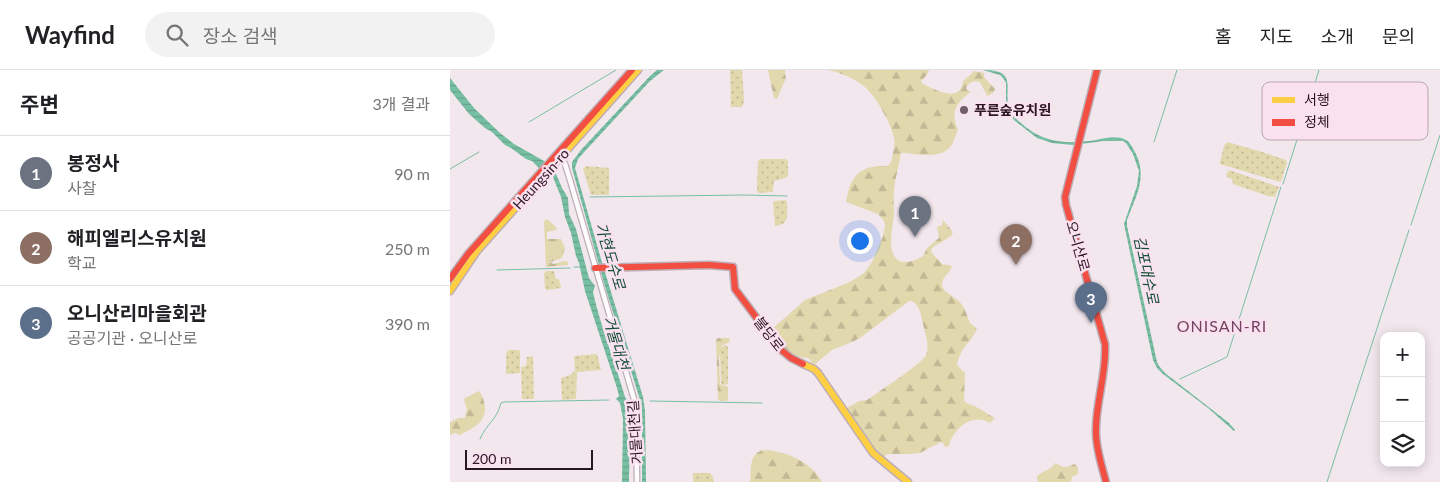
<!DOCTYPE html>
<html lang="ko">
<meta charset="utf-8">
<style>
:root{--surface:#fff;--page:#f2f2f2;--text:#202124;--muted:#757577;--line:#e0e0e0;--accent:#7c3aed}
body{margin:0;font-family:Lato,"Noto Sans KR",sans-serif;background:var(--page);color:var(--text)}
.controls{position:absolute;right:15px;bottom:15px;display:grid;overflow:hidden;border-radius:10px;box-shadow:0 2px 12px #0003}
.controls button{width:45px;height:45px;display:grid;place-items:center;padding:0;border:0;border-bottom:1px solid var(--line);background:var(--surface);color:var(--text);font:25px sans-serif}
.scale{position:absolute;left:15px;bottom:12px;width:128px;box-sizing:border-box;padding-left:5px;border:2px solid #2a1522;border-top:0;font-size:14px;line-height:18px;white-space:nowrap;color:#2a1522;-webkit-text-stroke:4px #f9e1ef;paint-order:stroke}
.you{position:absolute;left:409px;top:170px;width:18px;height:18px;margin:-12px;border:4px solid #fff;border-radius:50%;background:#1a73e8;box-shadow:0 0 0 8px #1a73e833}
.badge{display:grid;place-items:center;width:32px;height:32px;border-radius:50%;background:var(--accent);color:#fff;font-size:16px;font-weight:700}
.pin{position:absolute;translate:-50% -41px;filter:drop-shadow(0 1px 2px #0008)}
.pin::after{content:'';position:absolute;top:26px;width:18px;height:15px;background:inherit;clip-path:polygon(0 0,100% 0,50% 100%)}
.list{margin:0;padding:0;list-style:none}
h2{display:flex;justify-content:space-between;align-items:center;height:65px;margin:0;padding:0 20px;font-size:21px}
h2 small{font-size:16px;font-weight:400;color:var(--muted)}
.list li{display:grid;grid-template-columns:32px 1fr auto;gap:15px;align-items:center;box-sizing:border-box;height:75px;padding:0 20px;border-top:1px solid var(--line)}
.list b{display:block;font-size:19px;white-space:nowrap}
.list p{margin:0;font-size:16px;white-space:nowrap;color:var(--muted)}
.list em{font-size:16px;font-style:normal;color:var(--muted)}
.icon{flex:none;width:28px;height:28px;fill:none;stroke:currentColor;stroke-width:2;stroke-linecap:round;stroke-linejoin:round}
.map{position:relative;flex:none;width:990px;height:412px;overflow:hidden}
header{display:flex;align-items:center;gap:30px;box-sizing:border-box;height:70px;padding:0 25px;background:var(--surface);border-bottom:1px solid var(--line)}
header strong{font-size:24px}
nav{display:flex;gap:28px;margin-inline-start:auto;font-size:18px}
.search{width:350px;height:45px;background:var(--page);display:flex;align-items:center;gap:12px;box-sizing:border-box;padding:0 18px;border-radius:28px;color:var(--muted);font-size:19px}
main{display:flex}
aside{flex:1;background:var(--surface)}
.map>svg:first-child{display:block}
</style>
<header>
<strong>Wayfind</strong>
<div class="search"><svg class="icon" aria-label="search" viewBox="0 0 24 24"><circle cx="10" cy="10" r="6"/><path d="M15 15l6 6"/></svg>장소 검색</div>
<nav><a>홈</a><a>지도</a><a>소개</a><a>문의</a></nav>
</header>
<main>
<aside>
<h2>주변<small>3개 결과</small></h2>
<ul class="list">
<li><span class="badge" style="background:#6b7280">1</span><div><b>봉정사</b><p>사찰</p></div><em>90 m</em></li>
<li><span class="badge" style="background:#8d6e63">2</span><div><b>해피엘리스유치원</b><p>학교</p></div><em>250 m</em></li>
<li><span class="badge" style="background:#5c6f8a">3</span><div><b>오니산리마을회관</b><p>공공기관 · 오니산로</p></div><em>390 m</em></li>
</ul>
</aside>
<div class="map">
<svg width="990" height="412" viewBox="0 0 990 412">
<defs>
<pattern id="forest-firs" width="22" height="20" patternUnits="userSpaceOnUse" patternTransform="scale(1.25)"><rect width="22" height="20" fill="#e2d8ad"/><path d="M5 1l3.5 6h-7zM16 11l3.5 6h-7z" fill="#c2b895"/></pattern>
<pattern id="garden-dots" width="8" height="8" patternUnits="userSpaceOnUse" patternTransform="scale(1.25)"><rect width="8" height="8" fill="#e2d8ad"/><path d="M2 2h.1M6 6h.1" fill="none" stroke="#c2b895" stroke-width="1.8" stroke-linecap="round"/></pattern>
<pattern id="water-rules" width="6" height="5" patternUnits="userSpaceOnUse" patternTransform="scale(1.25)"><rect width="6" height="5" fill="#77bfa2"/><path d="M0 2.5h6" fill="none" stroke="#67a38b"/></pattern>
</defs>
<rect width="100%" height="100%" fill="#f3e7ee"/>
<path fill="url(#forest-firs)" d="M 318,0 L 335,0 L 335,4 L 336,8 L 327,29 L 324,28 Z
M 378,0 L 478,0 L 479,1 L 476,6 L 471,11 L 472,13 C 484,20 511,34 513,11 L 521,4 L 524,1 L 534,3 L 534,7 L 545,19 L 543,23 L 537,26 L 530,12 C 524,10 519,12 516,18 L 518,21 L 521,22 C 506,33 500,42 508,60 C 505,66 504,74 499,78 C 487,90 465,83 451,83 C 449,96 445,108 444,121 C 443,129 444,137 444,145 C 443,154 441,163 441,172 C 441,195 457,196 473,186 L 477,178 L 489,168 L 487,157 L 492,155 L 493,150 L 503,162 L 501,166 L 482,178 L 481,182 L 492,194 L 502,196 C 499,205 492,205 492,216 L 495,221 L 510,232 L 515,240 L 520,253 L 527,259 C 520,274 511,276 507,295 L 515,303 L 514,331 C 518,335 521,334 526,337 C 533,340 537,344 545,348 L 540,353 C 523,342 503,358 499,376 L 495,377 L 493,373 L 491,372 L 470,383 L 461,384 L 437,384 L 433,388 L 416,371 L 397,338 L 409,331 L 417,330 C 428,322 472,294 476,285 C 480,276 475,263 473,254 C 471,246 470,234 461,231 L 459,231 L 410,268 L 402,272 L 382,280 L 364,295 L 358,288 C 339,288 330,273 321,260 L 355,230 L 400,212 L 414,203 L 422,192 L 433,166 L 435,156 L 434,151 L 428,144 L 396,132 C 400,111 405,98 429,96 C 432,96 437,97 440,94 C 442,92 442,86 443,83 C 444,78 445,73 444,68 C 442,55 426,27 416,18 C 405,8 391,3 378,0 Z
M 97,149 L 107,158 L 106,160 L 97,162 L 97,169 L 111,169 L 115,178 L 112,188 L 101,192 L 101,193 L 104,194 L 114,191 L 118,192 L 118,195 L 96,197 L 94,152 L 95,150 Z
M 277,268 L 279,268 L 280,272 L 271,276 L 269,289 L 270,313 L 271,315 L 277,316 L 278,317 L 278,329 L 277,331 L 270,331 L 268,329 L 266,270 L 268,268 Z
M 29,321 C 32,325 33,327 34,332 C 39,352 24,357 10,365 L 5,363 L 0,365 L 0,352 L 9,348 L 15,348 L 17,339 L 14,330 L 15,328 Z
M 312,380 C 334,380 362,392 372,412 L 300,412 C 302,399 298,386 312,380 Z
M 605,393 C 612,397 616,399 624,394 L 628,397 L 628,404 L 622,407 L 621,412 L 588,412 L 587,407 C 592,400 601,401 605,393 Z"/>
<path fill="url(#garden-dots)" d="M 280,0 L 292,0 L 294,31 L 292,37 L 281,37 Z
M 777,72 L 809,81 L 836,90 L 837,93 L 831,111 L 830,112 L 770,94 L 770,92 L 774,76 Z
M 310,89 L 335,89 L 338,91 L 338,106 L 335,108 L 324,111 L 323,121 L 322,122 L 309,123 L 307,121 L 308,91 Z
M 136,96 L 159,98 L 159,125 L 141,125 L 134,102 L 133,99 Z
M 779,100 L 829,117 L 825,127 L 818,126 L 783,114 L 782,109 L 777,107 L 776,105 Z
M 335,130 L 337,132 C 337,144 340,155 325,156 L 323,133 L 324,131 Z
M 96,201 L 104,201 L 106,209 L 109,209 L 111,218 L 97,220 L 95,219 L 94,204 Z
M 276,275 L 278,277 L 278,314 L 273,315 L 271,313 L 270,279 L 271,277 Z
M 58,280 L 69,280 L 70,281 L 70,303 L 56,304 L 56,284 Z
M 147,284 L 151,300 L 127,302 L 126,329 L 112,330 L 111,308 L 120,305 L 125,301 L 124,286 Z
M 83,286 L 84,329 L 72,329 L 71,297 L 76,296 L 77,287 Z
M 243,403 L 260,403 L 263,407 L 264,412 L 243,412 Z"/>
<path fill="url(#water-rules)" d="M 207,0 L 214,0 L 200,11 L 136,80 L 128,89 L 125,98 L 151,189 L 193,327 L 195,341 L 196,412 L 192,412 L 192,340 L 190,330 L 154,213 L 122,98 L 122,92 L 131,80 L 200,6 Z
M 533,0 C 572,0 550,22 561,42 C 564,48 572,54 577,58 C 598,74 621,74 646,70 C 654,68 668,65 676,70 C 680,72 682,77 685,82 C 698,107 686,126 677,150 L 677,156 L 707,292 L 709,296 L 715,303 L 779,353 L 785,360 L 784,361 L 758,338 L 713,304 L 707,298 L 703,290 L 674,154 L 687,116 L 689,101 L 683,84 L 676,73 L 673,71 L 653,71 L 623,75 L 602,73 L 587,68 L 565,51 L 558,43 L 556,35 L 556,13 L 553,8 L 550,5 Z
M 0,8 L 24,38 L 50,63 L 64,74 L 94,91 L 104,99 L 112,118 L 118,128 L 119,144 L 126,159 L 139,208 L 145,216 L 143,222 C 151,258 165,292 175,327 C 183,338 179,395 179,412 L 172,412 L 173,349 L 170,333 L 166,329 L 169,326 L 167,318 L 135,221 L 129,193 L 126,186 L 121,163 L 115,147 L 111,127 L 103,107 L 95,101 L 89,98 L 82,91 L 76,89 L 61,78 L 55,75 L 42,62 L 35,58 L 19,44 L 0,20 Z"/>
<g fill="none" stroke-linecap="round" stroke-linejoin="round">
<path stroke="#77bfa2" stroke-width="1" d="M 79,52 L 166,0
M 704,72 L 727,0
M 0,99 L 29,82
M 833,114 L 869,0
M 140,127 L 293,125 L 337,126
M 961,155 L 990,65
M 124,197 L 131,197
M 47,200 L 120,198
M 730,309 L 777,287 L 831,117
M 200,331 L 312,333
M 30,369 C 36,354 47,350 51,333 L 54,332 L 159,330
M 877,412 L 959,160"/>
<g stroke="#bdadb6" stroke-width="7">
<path id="street" d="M 110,85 L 115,94 L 120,110 L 186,336 L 187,412"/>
</g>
<g stroke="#bdadb6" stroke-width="9">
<path id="slow" d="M 0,221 L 27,181 L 188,0
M 353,294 L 364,299 L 368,303 L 423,383 L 458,412"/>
</g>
<g stroke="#bdadb6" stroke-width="9">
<path id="jam" d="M 647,0 L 615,127 L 616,135 L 655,274 C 657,304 645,333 646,363 C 646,379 652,396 656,412
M 145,198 L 259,195 L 283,197 L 285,219 L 330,279 L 341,288 L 353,294
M 0,209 L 18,184 L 182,0"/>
</g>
<use href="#street" stroke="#fdfbfc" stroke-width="4.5"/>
<use href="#slow" stroke="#ffcf43" stroke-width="6"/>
<use href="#jam" stroke="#f24e42" stroke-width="6"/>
</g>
<circle fill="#705e69" stroke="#f9e1ef" stroke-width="2" cx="514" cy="40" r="5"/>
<g text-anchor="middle" stroke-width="5" stroke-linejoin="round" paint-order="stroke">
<g font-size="14" font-weight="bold" fill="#2a1522" stroke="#f9e1ef" text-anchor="start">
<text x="524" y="45">푸른숲유치원</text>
</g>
<g font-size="14" fill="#2a1522" stroke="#f9e1ef">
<text transform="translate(91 109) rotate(-48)" y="5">Heungsin-ro</text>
<text transform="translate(628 176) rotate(74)" y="5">오니산로</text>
<text transform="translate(319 264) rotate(52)" y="5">불당로</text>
<text transform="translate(185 362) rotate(-94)" y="5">거물대천길</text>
</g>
<g font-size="15" font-style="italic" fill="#144f38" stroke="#f9e1ef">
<text transform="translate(160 186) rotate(73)" y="5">가현도수로</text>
<text transform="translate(696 200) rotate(78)" y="5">김포대수로</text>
<text transform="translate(166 273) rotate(73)" y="5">거물대천</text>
</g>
<g font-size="16" letter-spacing="1" fill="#734260" stroke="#f9e1ef">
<text x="772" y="262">ONISAN-RI</text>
</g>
</g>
<rect x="812" y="12" width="166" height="58" rx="8" fill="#f9e1ef" stroke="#bba4b2" stroke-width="1"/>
<rect x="822" y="27" width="23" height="6" fill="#ffcf43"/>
<rect x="822" y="49" width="23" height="7" fill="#f24e42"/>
<g font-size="14" fill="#2a1522">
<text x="854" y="35">서행</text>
<text x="854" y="57">정체</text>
</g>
</svg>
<div class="controls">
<button>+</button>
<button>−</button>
<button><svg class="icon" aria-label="layers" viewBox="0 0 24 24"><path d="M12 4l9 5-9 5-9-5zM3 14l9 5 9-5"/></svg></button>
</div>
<div class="scale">200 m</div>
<div class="you"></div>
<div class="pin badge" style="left:465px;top:167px;background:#6b7280">1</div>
<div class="pin badge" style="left:566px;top:195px;background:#8d6e63">2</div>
<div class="pin badge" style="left:641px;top:253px;background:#5c6f8a">3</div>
</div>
</main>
